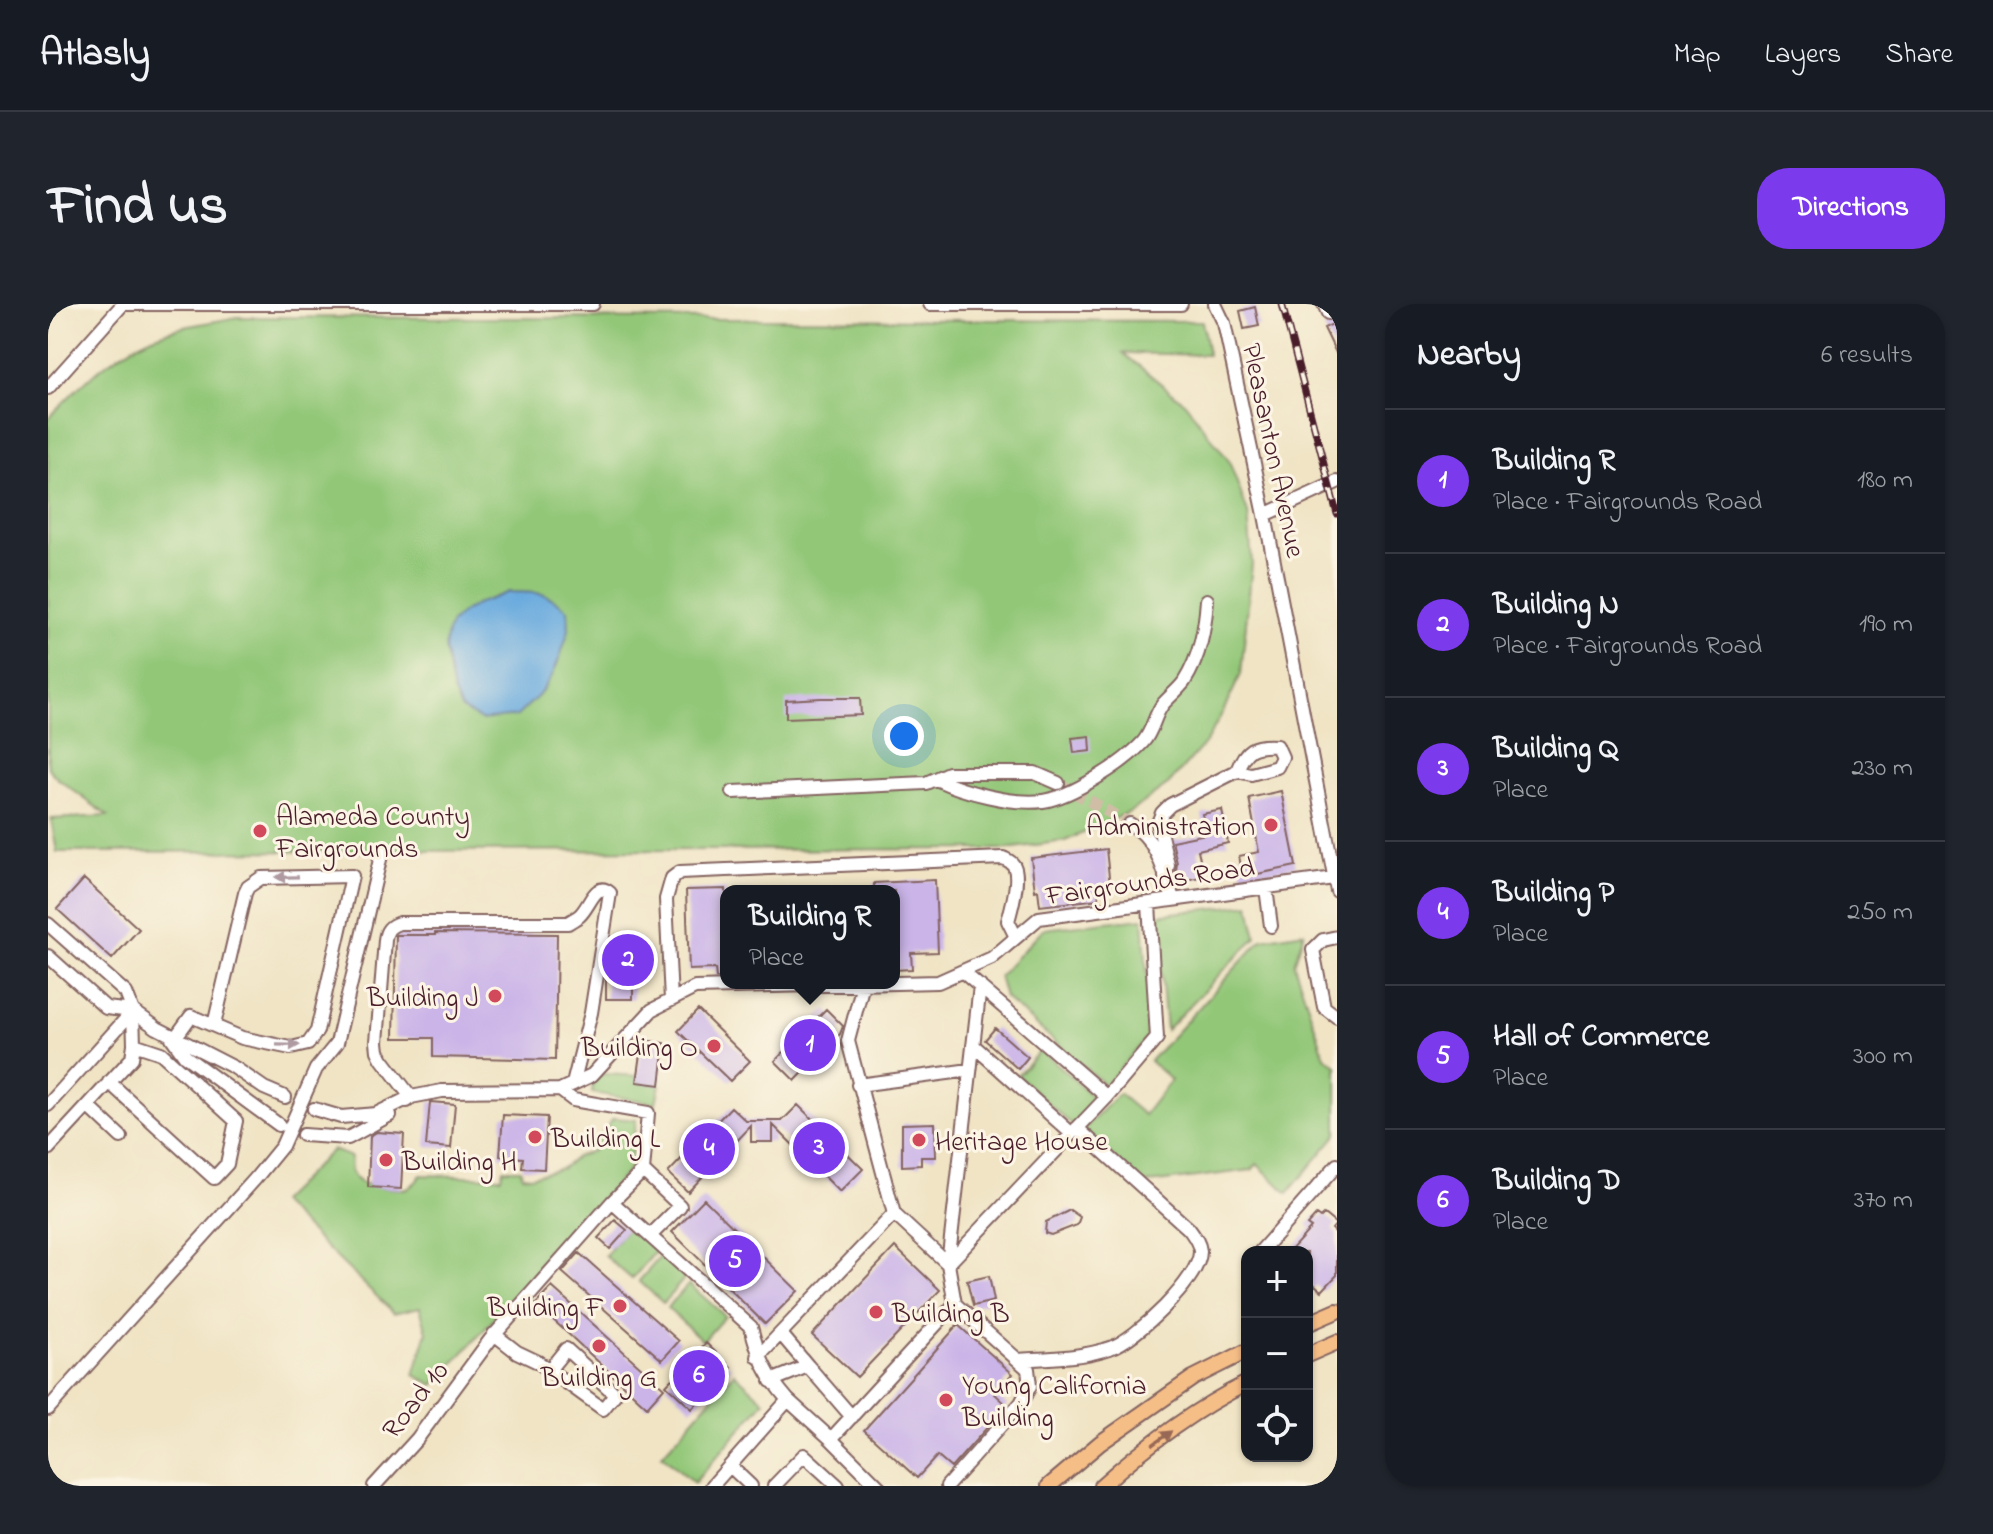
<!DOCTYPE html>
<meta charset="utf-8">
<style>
:root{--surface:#171b24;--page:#20242c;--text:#f1f3f6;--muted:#9ea1a6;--line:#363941;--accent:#7c3aed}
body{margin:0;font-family:"Indie Flower",sans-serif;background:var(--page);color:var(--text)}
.controls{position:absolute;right:24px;bottom:24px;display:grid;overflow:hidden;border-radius:16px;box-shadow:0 2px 6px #0004}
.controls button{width:72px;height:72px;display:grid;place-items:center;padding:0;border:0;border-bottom:2px solid var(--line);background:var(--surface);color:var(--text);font:40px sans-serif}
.you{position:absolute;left:856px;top:432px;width:28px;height:28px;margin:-20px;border:6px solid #fff;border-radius:50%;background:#1a73e8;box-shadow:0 0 0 12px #1a73e833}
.badge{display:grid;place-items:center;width:52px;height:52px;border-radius:50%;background:var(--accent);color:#fff;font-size:26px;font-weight:700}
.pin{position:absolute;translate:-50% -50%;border:4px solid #fff;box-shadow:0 2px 8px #0006}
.popup{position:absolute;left:672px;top:581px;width:180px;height:104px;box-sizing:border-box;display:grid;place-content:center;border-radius:16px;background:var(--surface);filter:drop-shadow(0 2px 6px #0005);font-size:26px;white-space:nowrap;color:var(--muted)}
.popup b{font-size:30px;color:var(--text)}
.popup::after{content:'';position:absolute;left:50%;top:100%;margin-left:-16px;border:16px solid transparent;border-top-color:var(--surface)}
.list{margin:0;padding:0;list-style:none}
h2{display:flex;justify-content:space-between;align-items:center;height:104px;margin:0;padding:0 32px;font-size:34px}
h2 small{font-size:26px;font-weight:400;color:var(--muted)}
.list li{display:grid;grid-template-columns:52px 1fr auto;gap:24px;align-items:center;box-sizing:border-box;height:144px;padding:0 32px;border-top:2px solid var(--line)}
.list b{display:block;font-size:30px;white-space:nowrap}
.list p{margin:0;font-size:26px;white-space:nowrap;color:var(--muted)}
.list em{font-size:26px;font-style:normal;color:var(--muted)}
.icon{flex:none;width:44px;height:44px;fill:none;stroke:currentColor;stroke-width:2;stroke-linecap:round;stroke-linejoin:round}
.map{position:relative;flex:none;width:1289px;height:1182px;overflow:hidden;border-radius:32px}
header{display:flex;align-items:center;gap:48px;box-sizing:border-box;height:112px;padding:0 40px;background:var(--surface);border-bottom:2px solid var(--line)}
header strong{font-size:38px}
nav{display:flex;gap:44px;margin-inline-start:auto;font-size:28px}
.intro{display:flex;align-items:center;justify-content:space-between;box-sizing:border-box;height:192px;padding:0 48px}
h1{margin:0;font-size:56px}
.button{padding:20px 36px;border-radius:32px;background:var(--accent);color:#fff;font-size:28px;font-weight:700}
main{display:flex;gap:48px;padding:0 48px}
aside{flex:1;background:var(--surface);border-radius:32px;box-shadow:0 2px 6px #0004}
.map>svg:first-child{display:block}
</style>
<header>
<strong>Atlasly</strong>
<nav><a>Map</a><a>Layers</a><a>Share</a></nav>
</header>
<div class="intro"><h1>Find us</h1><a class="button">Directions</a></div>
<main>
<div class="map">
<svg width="1289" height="1182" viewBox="0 0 1289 1182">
<rect width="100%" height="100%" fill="#fcf5e5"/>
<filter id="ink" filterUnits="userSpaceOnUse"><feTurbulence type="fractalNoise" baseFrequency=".0125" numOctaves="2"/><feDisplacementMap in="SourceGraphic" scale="16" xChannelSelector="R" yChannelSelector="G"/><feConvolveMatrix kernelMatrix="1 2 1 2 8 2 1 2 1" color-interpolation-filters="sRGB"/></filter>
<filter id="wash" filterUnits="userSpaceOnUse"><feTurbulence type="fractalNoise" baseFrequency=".006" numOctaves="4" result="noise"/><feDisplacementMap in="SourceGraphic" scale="32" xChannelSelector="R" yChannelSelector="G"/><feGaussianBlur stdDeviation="1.8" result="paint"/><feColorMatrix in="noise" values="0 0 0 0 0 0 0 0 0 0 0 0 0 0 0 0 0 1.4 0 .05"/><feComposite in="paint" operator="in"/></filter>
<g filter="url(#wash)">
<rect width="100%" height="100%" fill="#f0e4c5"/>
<path fill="#93c778" stroke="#6e7352" stroke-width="2" d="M 189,13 L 1154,17 L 1160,51 L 1075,49 L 1137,99 L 1181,157 L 1200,209 L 1204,260 L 1193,370 L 1176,406 L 1158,438 L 1121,480 L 1082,508 L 1017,537 L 958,545 L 9,548 L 3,515 L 60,512 L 10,475 L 0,464 L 0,115 C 33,78 72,42 121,27 C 143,20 167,18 189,13 Z
M 1202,600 L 1208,633 L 1118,726 L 1108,611 Z
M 1095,614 L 1102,715 L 1098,735 L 1057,781 L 957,694 L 951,672 L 995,625 Z
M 1256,628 L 1246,660 L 1277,753 L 1289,762 L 1289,830 L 1240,889 L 1209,860 L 1204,866 L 1094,880 L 1035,826 L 1071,790 L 1096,811 L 1123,776 L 1102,757 L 1214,635 Z
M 993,746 L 1048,796 L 1025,822 L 969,771 Z
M 556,770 L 590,772 L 590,778 L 612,781 L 608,799 L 544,789 L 545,778 Z
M 565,814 L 588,816 L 581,866 L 386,1081 L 366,1071 L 379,1028 L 372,1003 L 346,1009 L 231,898 L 284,846 L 303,853 C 299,881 318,882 340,884 C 346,884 353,886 359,884 C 366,881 370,876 373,871 L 453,873 L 455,865 L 473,865 L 474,871 L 483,872 L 514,864 L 528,853 L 544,847 L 551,833 Z
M 580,924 L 608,947 L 584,975 L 557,952 Z
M 613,952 L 637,974 L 615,999 L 591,977 Z
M 641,980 L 677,1012 L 655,1037 L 619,1004 Z
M 686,1069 L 717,1097 L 646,1179 L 614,1151 Z"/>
<path fill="#6babde" stroke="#5a6584" stroke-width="2" d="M 461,288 C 490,289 497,286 520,306 L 521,326 L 512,353 L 504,372 L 490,392 L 469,412 L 433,416 L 413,405 L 405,388 L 396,344 L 399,329 L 403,319 L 414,309 L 431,299 Z"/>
<g id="blocks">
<path fill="#cab4e8" d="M 1207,3 L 1211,22 L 1196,25 L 1192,7 Z
M 1289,18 L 1289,51 L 1276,24 Z
M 773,394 L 812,394 L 813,411 L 738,414 L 738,396 Z
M 1042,432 L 1043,447 L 1026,449 L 1024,434 Z
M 1233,487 L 1248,562 L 1195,573 L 1191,552 L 1211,548 L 1201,494 Z
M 1174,506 L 1180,539 L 1150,546 L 1156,572 L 1130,578 L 1128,567 L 1129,559 L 1124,537 L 1158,530 L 1154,510 Z
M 1058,545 L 1062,582 L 1050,584 L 1051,595 L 992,602 L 990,586 L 987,587 L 983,554 Z
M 36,575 L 91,625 L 64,655 L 9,605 Z
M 887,576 L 890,648 L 863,649 L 864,665 L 846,666 L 846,587 L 826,587 L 826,579 Z
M 678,585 L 678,674 L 668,674 L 667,665 L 641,666 L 638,586 Z
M 387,629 L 509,630 L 507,756 L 385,753 L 385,734 L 346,734 L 348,631 L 387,631 Z
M 565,642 L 594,642 L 594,676 L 585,676 L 585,695 L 558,695 L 558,670 L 565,670 Z
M 778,705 L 795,722 L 792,730 L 747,777 L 727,757 Z
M 650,706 L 702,757 L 682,777 L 630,727 Z
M 947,724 L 980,753 L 970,765 L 937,736 Z
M 595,736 L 617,739 L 612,781 L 589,778 Z
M 382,798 L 407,800 L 403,844 L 378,842 Z
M 750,801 L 815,865 L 792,888 L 725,821 L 725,838 L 703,838 L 703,822 L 640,888 L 620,869 L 683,803 L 698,817 L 734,817 Z
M 455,811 L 499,813 L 496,865 L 474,864 L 475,854 L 452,852 Z
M 887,819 L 888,853 L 873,853 L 873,861 L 854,862 L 854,820 Z
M 329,828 L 356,830 L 353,885 L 320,883 L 322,832 Z
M 656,895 L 750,987 L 717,1020 L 624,928 Z
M 1022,906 L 1032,913 L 1029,921 L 1003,931 L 997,929 L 998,918 Z
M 1276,910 L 1288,920 L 1284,925 L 1289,930 L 1289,971 L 1274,987 L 1267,981 L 1259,990 L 1259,948 L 1241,948 L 1263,924 L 1259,921 L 1268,911 L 1272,914 Z
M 567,916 L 579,926 L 562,945 L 550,934 Z
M 847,943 L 892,986 L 809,1073 L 764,1031 Z
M 531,949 L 631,1037 L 614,1056 L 514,968 Z
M 941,972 L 946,997 L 925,1002 L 919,977 Z
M 504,983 L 616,1084 L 599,1103 L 488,1000 Z
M 910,1021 L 965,1070 L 947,1090 L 959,1101 L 903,1164 L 889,1152 L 869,1174 L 816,1126 Z
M 658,1039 L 683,1063 L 644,1105 L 618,1081 Z"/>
</g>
</g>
<g filter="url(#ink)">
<use href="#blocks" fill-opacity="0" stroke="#846461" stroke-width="2"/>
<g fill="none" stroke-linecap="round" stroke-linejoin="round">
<path stroke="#cfbda6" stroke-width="12" stroke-dasharray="12 6" stroke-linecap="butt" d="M 1010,479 L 1082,520"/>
<g stroke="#846461" stroke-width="16">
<path id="minor" d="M 882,0 L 1133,0
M 1167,0 L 1176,19 L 1217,211 L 1289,587
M 1276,0 L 1280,9
M 0,84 L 75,0 L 545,0
M 1217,211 L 1289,178
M 888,475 C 915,488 965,501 995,497 C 1023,493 1076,459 1095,438 C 1105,427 1106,411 1115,400 C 1122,392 1130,386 1136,378 C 1152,353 1157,325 1159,296
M 685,488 L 878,479 L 900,469 L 987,469 L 1010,479
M 1082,520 C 1109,534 1116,568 1125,595
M 1117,573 L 1120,561 L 1110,519 L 1114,509 L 1122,501 L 1189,467 L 1203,470 L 1229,463 L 1234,453 L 1229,442 C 1205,440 1197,445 1189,467
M 1218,584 L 1223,622
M 0,620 L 78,689 L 85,707 L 109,724 L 187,764 L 216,784 L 237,793
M 1289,633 L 1275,636 L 1265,646 L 1276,703 L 1289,713
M 0,652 L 58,704 L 85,707
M 915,668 L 1059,793
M 815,680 L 800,737 L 846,910 L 900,960
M 623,696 L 618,595 L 624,574 L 632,568 L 955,554 C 959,556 963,557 966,562 C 972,574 964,603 960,617 L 968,633
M 124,734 L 137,752 L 231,821
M 127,734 L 143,712 L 194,734 L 243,744 L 260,740 L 269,727 L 304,572 L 213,574 L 200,583 L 197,589 L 166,721
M 925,741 L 1024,830
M 61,778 L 166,874 L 179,860 L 188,817 L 113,749 L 86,740
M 810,781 L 922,766
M 359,797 L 363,793 L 334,755 L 330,747 L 329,738 L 337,636 C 338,626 342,622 351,619 L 520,619 C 521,618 530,613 531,612 C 542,603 547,576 562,589 L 543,709 L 525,780
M 0,801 L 85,707
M 40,802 L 73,833
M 266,805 L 293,813 L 328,810 L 363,793 L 394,787 L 512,786 L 544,771 L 604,706 L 647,684 L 890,678 L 944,654 L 991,614 L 1286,574
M 255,831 L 300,834 L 342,811
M 0,845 L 84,754 L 86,740 L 85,707
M 595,867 L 632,902 L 602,932
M 564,898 L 703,1023 C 711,1054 718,1071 740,1096 L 664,1182
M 1212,948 L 1289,861
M 900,960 L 932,682
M 446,1030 L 469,1048 L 490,1058 L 555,1105 L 567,1090 L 518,1045 L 501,1066
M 733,1030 L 760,1062
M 710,1053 L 846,910
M 970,1056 C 1001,1054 1033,1054 1062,1044 C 1087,1036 1153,974 1152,947 C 1151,938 1146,932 1141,925 L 1029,824
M 723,1077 L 760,1062 L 804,1113
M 740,1096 L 783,1135 L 830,1182
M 0,1105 L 207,875 L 234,842 L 268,765 L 289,739 L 334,547
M 783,1135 L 907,1000
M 682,1162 L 703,1182
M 326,1182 L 369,1135 L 442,1036 L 564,898 L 595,867 L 600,809 L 525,796 L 512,786
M 726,1182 L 756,1151 L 790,1182
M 899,1182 L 973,1099 L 982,1082 L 980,1065 L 907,1000 L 900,960 L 1059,793 L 1109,734 L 1101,600"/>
</g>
<g stroke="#846461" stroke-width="18">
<path id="major" d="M 1259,1020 L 1289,1007
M 1259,1051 L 1289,1038
M 1001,1182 L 1052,1139 L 1145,1074 L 1199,1047
M 1053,1182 C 1096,1143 1147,1105 1199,1079"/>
</g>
<use href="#minor" stroke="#fff" stroke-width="12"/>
<use href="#major" stroke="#f6be87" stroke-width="14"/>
<g stroke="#4a1f2b" stroke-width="7">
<path id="rail" d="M 1234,0 L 1289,210"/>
</g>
<use href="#rail" stroke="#fcf5e5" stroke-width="4" stroke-dasharray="12" stroke-linecap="butt"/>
</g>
<defs><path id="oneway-solid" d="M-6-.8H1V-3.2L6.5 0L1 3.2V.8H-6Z" transform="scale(2)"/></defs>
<g fill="#ae9aa0">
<use href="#oneway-solid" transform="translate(239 573) rotate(179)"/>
<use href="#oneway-solid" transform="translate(240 741) rotate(1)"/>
</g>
<use fill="#976754" href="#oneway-solid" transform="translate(1114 1134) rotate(-36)"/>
</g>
<g fill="#d1495b" stroke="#fcf5e5" stroke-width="3">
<circle cx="1223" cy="521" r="8"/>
<circle cx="212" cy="527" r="8"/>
<circle cx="447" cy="692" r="8"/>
<circle cx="666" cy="742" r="8"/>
<circle cx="487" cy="833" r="8"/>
<circle cx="871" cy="836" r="8"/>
<circle cx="338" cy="856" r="8"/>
<circle cx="572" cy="1002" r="8"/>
<circle cx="828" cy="1008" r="8"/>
<circle cx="551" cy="1042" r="8"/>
<circle cx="898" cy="1096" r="8"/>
</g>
<g text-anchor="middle" stroke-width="6" stroke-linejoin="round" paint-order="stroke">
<g font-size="28" fill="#4a1f2b" stroke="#fcf5e5">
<text transform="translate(1227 146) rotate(78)" y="10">Pleasanton Avenue</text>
<text transform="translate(1102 576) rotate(-8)" y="10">Fairgrounds Road</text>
<text transform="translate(366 1095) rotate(-52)" y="10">Road 10</text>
</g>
<g font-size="28" fill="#4a1f2b" stroke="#fcf5e5" text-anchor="start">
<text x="228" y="521">Alameda County<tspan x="228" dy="32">Fairgrounds</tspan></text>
<text x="1207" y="531" text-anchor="end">Administration</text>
<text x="431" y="702" text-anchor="end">Building J</text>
<text x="650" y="752" text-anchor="end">Building O</text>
<text x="503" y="843">Building L</text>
<text x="887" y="846">Heritage House</text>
<text x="354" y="866">Building H</text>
<text x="556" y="1012" text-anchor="end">Building F</text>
<text x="844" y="1018">Building B</text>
<text x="551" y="1082" text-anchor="middle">Building G</text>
<text x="914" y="1090">Young California<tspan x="914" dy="32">Building</tspan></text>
</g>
</g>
</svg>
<div class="controls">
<button>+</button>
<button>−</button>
<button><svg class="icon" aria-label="locate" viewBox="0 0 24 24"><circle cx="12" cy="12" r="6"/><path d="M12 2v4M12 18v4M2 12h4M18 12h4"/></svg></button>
</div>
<div class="you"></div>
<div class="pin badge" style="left:762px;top:741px">1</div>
<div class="popup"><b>Building R</b>Place</div>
<div class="pin badge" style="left:580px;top:656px">2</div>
<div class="pin badge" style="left:771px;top:844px">3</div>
<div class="pin badge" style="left:661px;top:845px">4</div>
<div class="pin badge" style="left:687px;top:957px">5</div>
<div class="pin badge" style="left:651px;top:1072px">6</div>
</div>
<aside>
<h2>Nearby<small>6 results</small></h2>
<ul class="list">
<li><span class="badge">1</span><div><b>Building R</b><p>Place · Fairgrounds Road</p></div><em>180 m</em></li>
<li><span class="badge">2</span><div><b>Building N</b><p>Place · Fairgrounds Road</p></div><em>190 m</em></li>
<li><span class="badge">3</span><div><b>Building Q</b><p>Place</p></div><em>230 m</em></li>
<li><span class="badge">4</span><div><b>Building P</b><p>Place</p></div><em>250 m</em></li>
<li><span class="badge">5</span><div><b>Hall of Commerce</b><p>Place</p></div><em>300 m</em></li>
<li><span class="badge">6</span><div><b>Building D</b><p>Place</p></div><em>370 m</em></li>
</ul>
</aside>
</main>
